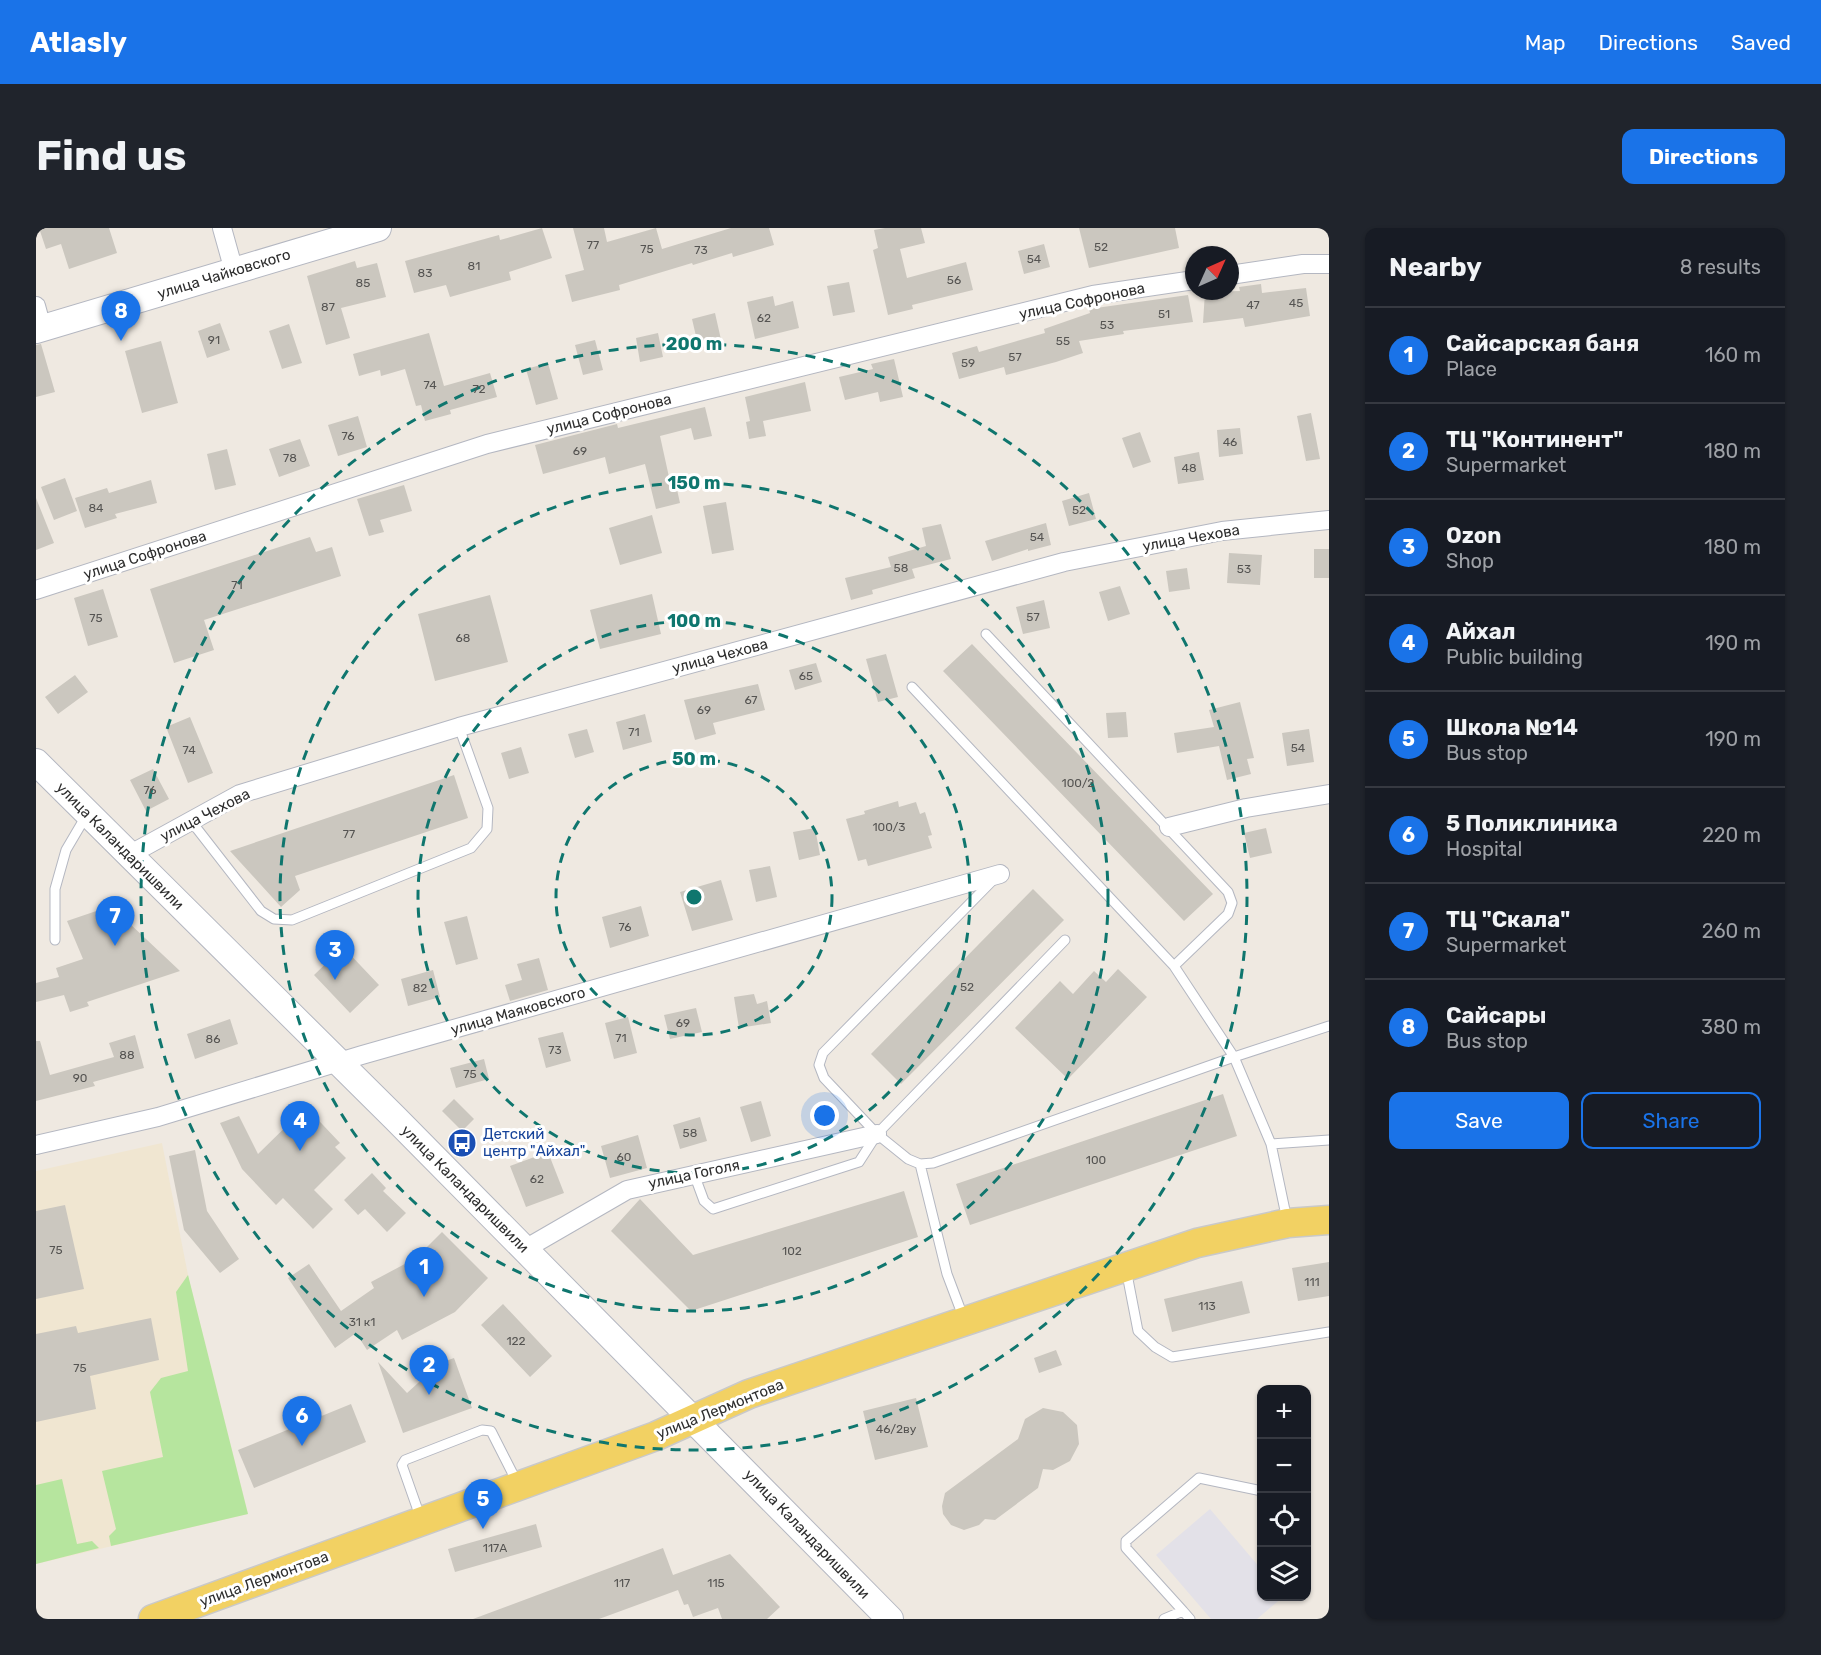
<!DOCTYPE html>
<meta charset="utf-8">
<style>
:root{--surface:#171b24;--page:#20242c;--text:#f1f3f6;--muted:#9ea1a6;--line:#363941;--accent:#1a73e8}
body{margin:0;font-family:Rubik,sans-serif;background:var(--page);color:var(--text)}
.controls{position:absolute;right:18px;bottom:18px;display:grid;overflow:hidden;border-radius:12px;box-shadow:0 2px 4px #0004}
.controls button{width:54px;height:54px;display:grid;place-items:center;padding:0;border:0;border-bottom:2px solid var(--line);background:var(--surface);color:var(--text);font:30px sans-serif}
.compass{position:absolute;left:1149px;top:18px;width:54px;height:54px;border-radius:50%;background:var(--surface);box-shadow:0 2px 4px #0004;rotate:45deg}
.you{position:absolute;left:789px;top:888px;width:21px;height:21px;margin:-15px;border:4px solid #fff;border-radius:50%;background:#1a73e8;box-shadow:0 0 0 9px #1a73e833}
.badge{display:grid;place-items:center;width:39px;height:39px;border-radius:50%;background:var(--accent);color:#fff;font-size:20px;font-weight:700}
.pin{position:absolute;translate:-50% -50px;filter:drop-shadow(0 2px 3px #0008)}
.pin::after{content:'';position:absolute;top:32px;width:21px;height:18px;background:inherit;clip-path:polygon(0 0,100% 0,50% 100%)}
.list{margin:0;padding:0;list-style:none}
h2{display:flex;justify-content:space-between;align-items:center;height:78px;margin:0;padding:0 24px;font-size:26px}
h2 small{font-size:20px;font-weight:400;color:var(--muted)}
.list li{display:grid;grid-template-columns:39px 1fr auto;gap:18px;align-items:center;box-sizing:border-box;height:96px;padding:0 24px;border-top:2px solid var(--line)}
.list b{display:block;font-size:22px;white-space:nowrap}
.list p{margin:0;font-size:20px;white-space:nowrap;color:var(--muted)}
.list em{font-size:20px;font-style:normal;color:var(--muted)}
.actions{display:flex;gap:12px;padding:18px 24px}
.actions a{flex:1;padding:14px 0;border:2px solid var(--accent);border-radius:12px;text-align:center;font-size:21px;color:var(--accent)}
.actions .main{background:var(--accent);color:#fff}
.icon{flex:none;width:33px;height:33px;fill:none;stroke:currentColor;stroke-width:2;stroke-linecap:round;stroke-linejoin:round}
.map{position:relative;flex:none;width:1293px;height:1391px;overflow:hidden;border-radius:12px}
header{display:flex;align-items:center;gap:36px;box-sizing:border-box;height:84px;padding:0 30px;background:var(--accent);color:#fff}
header strong{font-size:28px}
nav{display:flex;gap:33px;margin-inline-start:auto;font-size:21px}
.intro{display:flex;align-items:center;justify-content:space-between;box-sizing:border-box;height:144px;padding:0 36px}
h1{margin:0;font-size:42px}
.button{padding:15px 27px;border-radius:12px;background:var(--accent);color:#fff;font-size:21px;font-weight:700}
main{display:flex;gap:36px;padding:0 36px}
aside{flex:1;background:var(--surface);border-radius:12px;box-shadow:0 2px 4px #0004}
.map>svg:first-child{display:block}
</style>
<header>
<strong>Atlasly</strong>
<nav><a>Map</a><a>Directions</a><a>Saved</a></nav>
</header>
<div class="intro"><h1>Find us</h1><a class="button">Directions</a></div>
<main>
<div class="map">
<svg width="1293" height="1391" viewBox="0 0 1293 1391">
<rect width="100%" height="100%" fill="#efe9e1"/>
<path fill="#e3e1e8" d="M 1174,1281 L 1225,1341 L 1226,1368 L 1247,1369 L 1221,1391 L 1175,1391 L 1120,1327 Z"/>
<path fill="#f0e6d1" d="M 126,915 L 152,1047 L 212,1286 L 0,1336 L 0,943 Z"/>
<path fill="#b6e59e" d="M 152,1047 L 212,1286 L 75,1318 L 73,1308 L 80,1301 L 66,1243 L 127,1229 L 114,1164 L 125,1150 L 152,1143 L 140,1064 Z
M 26,1251 L 41,1316 L 56,1313 L 63,1320 L 0,1336 L 0,1257 Z"/>
<path fill="#cbc7bf" d="M 3,0 L 73,0 L 81,25 L 33,41 L 25,16 L 10,21 Z
M 506,0 L 516,30 L 473,44 L 475,52 L 414,69 L 410,57 L 378,65 L 369,33 L 463,7 L 464,12 Z
M 537,0 L 568,0 L 571,14 L 620,0 L 626,21 L 695,0 L 733,0 L 738,17 L 697,29 L 696,25 L 657,37 L 656,35 L 583,57 L 584,62 L 536,74 L 529,47 L 548,42 Z
M 849,0 L 885,0 L 889,15 L 864,21 L 871,50 L 930,34 L 937,62 L 876,77 L 877,81 L 852,87 L 837,22 L 842,20 L 838,2 Z
M 1043,0 L 1139,0 L 1143,20 L 1053,40 Z
M 1008,16 L 1014,39 L 988,46 L 982,23 Z
M 319,33 L 321,40 L 341,35 L 350,69 L 305,80 L 314,110 L 290,117 L 271,48 Z
M 813,54 L 819,84 L 797,88 L 791,58 Z
M 1225,56 L 1226,65 L 1270,60 L 1274,88 L 1209,99 L 1207,90 L 1167,95 L 1169,64 L 1204,63 L 1203,59 Z
M 1152,67 L 1157,94 L 1087,103 L 1088,106 L 1043,113 L 1047,125 L 1020,134 L 970,147 L 968,139 L 923,151 L 916,125 L 941,118 L 943,124 L 1009,105 L 1008,101 L 1054,85 L 1053,81 Z
M 737,68 L 739,78 L 757,73 L 763,100 L 719,111 L 711,74 Z
M 679,85 L 686,116 L 663,121 L 656,91 Z
M 184,95 L 194,122 L 171,130 L 162,103 Z
M 253,96 L 266,135 L 246,141 L 233,103 Z
M 393,105 L 408,158 L 454,145 L 461,169 L 414,182 L 415,186 L 389,193 L 385,177 L 380,178 L 369,141 L 345,148 L 344,142 L 323,148 L 317,126 Z
M 622,105 L 627,129 L 604,134 L 600,110 Z
M 559,112 L 567,142 L 547,147 L 539,117 Z
M 125,113 L 142,175 L 106,185 L 89,123 Z
M 5,116 L 19,164 L 0,169 L 0,117 Z
M 858,131 L 867,169 L 844,174 L 842,164 L 809,172 L 803,149 L 837,141 L 835,136 Z
M 512,135 L 522,171 L 500,177 L 490,141 Z
M 769,154 L 775,183 L 727,193 L 730,208 L 713,211 L 710,194 L 714,193 L 709,169 Z
M 669,179 L 676,208 L 658,212 L 655,200 L 624,208 L 633,249 L 638,248 L 644,275 L 620,281 L 609,236 L 573,246 L 569,229 L 507,246 L 499,217 L 581,196 L 582,200 Z
M 1275,185 L 1284,231 L 1270,233 L 1261,188 Z
M 322,188 L 331,219 L 302,228 L 292,197 Z
M 1204,200 L 1207,226 L 1183,229 L 1181,202 Z
M 1104,204 L 1115,234 L 1097,240 L 1086,210 Z
M 264,211 L 274,238 L 243,249 L 233,221 Z
M 191,221 L 200,257 L 179,262 L 171,226 Z
M 1163,224 L 1168,252 L 1142,256 L 1138,229 Z
M 29,250 L 41,283 L 18,292 L 5,259 Z
M 115,252 L 121,275 L 79,286 L 81,290 L 49,300 L 39,270 L 71,260 L 73,265 Z
M 368,257 L 376,283 L 344,292 L 348,304 L 333,308 L 321,271 Z
M 1053,265 L 1060,291 L 1033,298 L 1026,273 Z
M 0,270 L 18,315 L 0,322 Z
M 690,274 L 698,322 L 676,326 L 667,278 Z
M 616,287 L 626,325 L 584,337 L 573,300 Z
M 1010,295 L 1015,317 L 992,323 L 992,321 L 956,333 L 949,313 Z
M 905,296 L 915,331 L 876,341 L 879,350 L 836,362 L 837,366 L 815,372 L 809,350 L 855,339 L 852,329 L 890,318 L 886,300 Z
M 274,309 L 280,324 L 296,319 L 305,348 L 168,392 L 178,422 L 138,435 L 114,361 Z
M 1278,321 L 1293,321 L 1293,350 L 1278,350 Z
M 1193,325 L 1226,327 L 1224,357 L 1191,355 Z
M 1151,340 L 1154,361 L 1133,364 L 1130,343 Z
M 1084,358 L 1094,386 L 1072,393 L 1063,364 Z
M 67,361 L 82,409 L 52,418 L 38,370 Z
M 616,366 L 625,406 L 564,421 L 554,382 Z
M 454,367 L 472,434 L 399,453 L 382,386 Z
M 1008,372 L 1014,400 L 987,406 L 980,379 Z
M 936,416 L 1177,666 L 1148,693 L 907,443 Z
M 850,426 L 862,469 L 842,474 L 830,431 Z
M 780,435 L 786,454 L 759,462 L 753,442 Z
M 39,447 L 52,464 L 22,486 L 9,469 Z
M 722,456 L 729,482 L 677,495 L 680,506 L 659,512 L 648,472 Z
M 1204,474 L 1218,530 L 1211,531 L 1215,546 L 1191,552 L 1183,518 L 1141,525 L 1138,505 L 1178,499 L 1173,482 Z
M 1090,484 L 1092,509 L 1072,510 L 1070,485 Z
M 609,486 L 616,514 L 587,522 L 580,494 Z
M 154,489 L 177,545 L 152,555 L 130,499 Z
M 551,501 L 558,524 L 539,530 L 532,506 Z
M 1273,501 L 1278,534 L 1251,538 L 1246,505 Z
M 485,519 L 493,545 L 473,551 L 465,525 Z
M 117,541 L 133,571 L 110,583 L 94,552 Z
M 418,547 L 432,590 L 259,648 L 264,662 L 245,679 L 194,623 Z
M 862,573 L 863,579 L 880,574 L 884,586 L 889,584 L 896,607 L 892,608 L 896,620 L 832,638 L 830,631 L 822,633 L 810,591 L 829,586 L 828,583 Z
M 779,600 L 784,627 L 763,632 L 757,604 Z
M 1230,600 L 1236,625 L 1214,630 L 1208,605 Z
M 734,638 L 741,669 L 720,674 L 713,642 Z
M 685,652 L 697,692 L 656,703 L 644,664 Z
M 997,661 L 1028,692 L 865,856 L 835,826 Z
M 75,678 L 144,743 L 51,774 L 53,778 L 34,784 L 28,767 L 0,774 L 0,755 L 23,749 L 20,740 L 47,731 L 31,693 Z
M 605,678 L 613,708 L 574,720 L 566,689 Z
M 431,688 L 442,731 L 420,737 L 408,694 Z
M 307,719 L 343,757 L 314,785 L 278,747 Z
M 503,730 L 512,762 L 474,773 L 469,757 L 486,752 L 481,736 Z
M 1082,741 L 1111,769 L 1032,851 L 979,800 L 1024,753 L 1037,766 L 1058,743 L 1070,754 Z
M 397,742 L 404,769 L 372,778 L 365,751 Z
M 718,766 L 721,776 L 731,773 L 735,795 L 703,800 L 698,769 Z
M 660,780 L 666,804 L 634,811 L 628,787 Z
M 592,789 L 601,825 L 578,831 L 569,795 Z
M 194,791 L 202,816 L 159,831 L 151,806 Z
M 527,804 L 535,833 L 510,840 L 502,810 Z
M 99,807 L 108,840 L 57,854 L 59,858 L 0,873 L 0,813 L 4,813 L 14,847 L 78,829 L 73,815 Z
M 448,831 L 453,851 L 420,860 L 414,840 Z
M 1187,866 L 1201,908 L 934,997 L 920,956 Z
M 418,871 L 438,891 L 426,903 L 406,883 Z
M 725,873 L 735,908 L 715,914 L 704,879 Z
M 270,879 L 304,915 L 299,919 L 310,930 L 278,962 L 297,981 L 277,1001 L 247,970 L 240,977 L 206,941 L 184,895 L 203,888 L 222,926 Z
M 664,889 L 671,913 L 644,921 L 637,897 Z
M 602,907 L 611,940 L 574,950 L 565,918 Z
M 159,922 L 171,983 L 203,1031 L 184,1045 L 148,1002 L 133,928 Z
M 512,924 L 528,965 L 490,979 L 474,938 Z
M 336,945 L 350,960 L 347,963 L 370,985 L 351,1004 L 329,981 L 322,987 L 308,972 Z
M 868,963 L 882,1009 L 655,1083 L 575,1003 L 604,971 L 657,1027 Z
M 29,977 L 48,1061 L 0,1071 L 0,983 Z
M 406,1004 L 452,1050 L 419,1084 L 366,1112 L 361,1102 L 331,1122 L 320,1105 L 299,1120 L 252,1050 L 273,1036 L 305,1083 L 338,1060 L 335,1054 L 380,1030 Z
M 1293,1034 L 1293,1068 L 1262,1073 L 1256,1040 Z
M 1206,1053 L 1214,1085 L 1136,1104 L 1128,1071 Z
M 467,1076 L 516,1128 L 494,1149 L 445,1097 Z
M 115,1090 L 123,1132 L 54,1148 L 60,1181 L 0,1194 L 0,1106 L 40,1098 L 42,1105 Z
M 1020,1122 L 1026,1137 L 1003,1145 L 998,1130 Z
M 418,1130 L 436,1180 L 367,1205 L 342,1134 L 371,1165 L 404,1135 Z
M 880,1170 L 892,1219 L 839,1232 L 827,1183 Z
M 315,1176 L 330,1214 L 218,1260 L 202,1222 Z
M 1007,1180 L 1027,1184 L 1041,1197 L 1043,1216 L 1034,1233 L 1017,1242 L 1007,1241 L 1002,1260 L 959,1292 L 949,1291 L 943,1297 L 928,1302 L 915,1297 L 907,1286 L 906,1278 L 909,1265 L 982,1211 L 989,1191 Z
M 500,1296 L 506,1319 L 419,1344 L 412,1321 Z
M 627,1320 L 637,1347 L 694,1326 L 744,1379 L 731,1391 L 686,1391 L 682,1380 L 657,1389 L 652,1376 L 648,1377 L 642,1362 L 563,1391 L 437,1391 Z"/>
<g fill="none" stroke-linecap="round" stroke-linejoin="round">
<g stroke="#b4b7c1" stroke-width="11">
<path id="lane" d="M 950,406 L 1192,664 L 1196,675 L 1192,686 L 1138,738
M 876,459 L 1138,738 L 1198,829 L 1293,798
M 155,593 L 225,683 L 238,691 L 256,692 L 435,620 L 451,601 L 452,580 L 423,499
M 959,650 L 787,825 L 783,837 L 788,850 L 841,906 L 872,931 L 884,936 L 897,935 L 1198,829 L 1235,916 L 1251,992
M 19,712 L 19,661 L 30,622 L 50,588
M 1235,916 L 1293,912
M 884,936 L 911,1046 L 928,1091
M 658,946 L 668,973 L 677,981 L 823,934 L 841,906 L 1029,712
M 1090,1041 L 1102,1103 L 1119,1119 L 1136,1129 L 1293,1104
M 385,1291 L 366,1237 L 369,1232 L 446,1202 L 455,1203 L 482,1256
M 1147,1383 L 1090,1320 L 1090,1313 L 1163,1250 L 1226,1263
M 1128,1391 L 1147,1383 L 1154,1391"/>
</g>
<g stroke="#b4b7c1" stroke-width="20">
<path id="street" d="M 186,0 L 198,43
M 1194,47 L 1267,36 L 1293,36
M 0,78 L 6,100
M 0,362 L 451,216 L 1057,67 L 1158,52
M 1133,599 L 1210,580 L 1293,566
M 93,627 L 204,566 L 423,499 L 1028,334 L 1186,303 L 1293,292
M 0,917 L 122,889 L 326,827 L 964,646
M 489,1021 L 591,962 L 841,906"/>
</g>
<g stroke="#b4b7c1" stroke-width="28">
<path id="secondary" d="M 0,102 L 342,0
M 0,534 L 359,890 L 854,1391"/>
</g>
<g stroke="#c9c9c9" stroke-width="31">
<path id="primary" d="M 117,1391 L 620,1208 L 713,1166 L 1161,1015 L 1252,995 L 1293,992"/>
</g>
<use href="#lane" stroke="#fff" stroke-width="9"/>
<use href="#street" stroke="#fff" stroke-width="18"/>
<use href="#secondary" stroke="#fff" stroke-width="26"/>
<use href="#primary" stroke="#f2d163" stroke-width="28"/>
</g>
<g fill="none" stroke="#0f766e" stroke-width="3" stroke-dasharray="10 8">
<circle cx="658" cy="669" r="138"/>
<circle cx="658" cy="669" r="276"/>
<circle cx="658" cy="669" r="414"/>
<circle cx="658" cy="669" r="553"/>
</g>
<defs>
<g id="bus-disc" transform="scale(1.5)"><circle r="9.5" fill="#1a4fb4" stroke="#fff"/><path d="M-5-6H5V4H4V6H2V4H-2V6H-4V4H-5ZM-3.5-4V0h7V-4ZM-3.5 1.2v1.5H-2V1.2ZM2 1.2v1.5H3.5V1.2Z" fill="#fff"/></g>
</defs>
<g fill-rule="evenodd">
<use href="#bus-disc" x="426" y="915"/>
</g>
<g text-anchor="middle" stroke-width="6" stroke-linejoin="round" paint-order="stroke">
<g font-size="12" fill="#555452">
<text x="557" y="21">77</text>
<text x="1065" y="23">52</text>
<text x="611" y="25">75</text>
<text x="665" y="26">73</text>
<text x="998" y="35">54</text>
<text x="438" y="42">81</text>
<text x="389" y="49">83</text>
<text x="918" y="56">56</text>
<text x="327" y="59">85</text>
<text x="1260" y="79">45</text>
<text x="1217" y="81">47</text>
<text x="292" y="83">87</text>
<text x="1128" y="90">51</text>
<text x="728" y="94">62</text>
<text x="1071" y="101">53</text>
<text x="178" y="116">91</text>
<text x="1027" y="117">55</text>
<text x="979" y="133">57</text>
<text x="932" y="139">59</text>
<text x="394" y="161">74</text>
<text x="443" y="165">72</text>
<text x="312" y="212">76</text>
<text x="1194" y="218">46</text>
<text x="544" y="227">69</text>
<text x="254" y="234">78</text>
<text x="1153" y="244">48</text>
<text x="60" y="284">84</text>
<text x="1043" y="286">52</text>
<text x="1001" y="313">54</text>
<text x="865" y="344">58</text>
<text x="1208" y="345">53</text>
<text x="201" y="361">71</text>
<text x="997" y="393">57</text>
<text x="60" y="394">75</text>
<text x="427" y="414">68</text>
<text x="770" y="452">65</text>
<text x="715" y="476">67</text>
<text x="668" y="486">69</text>
<text x="598" y="508">71</text>
<text x="1262" y="524">54</text>
<text x="153" y="526">74</text>
<text x="1042" y="559">100/2</text>
<text x="114" y="566">76</text>
<text x="853" y="603">100/3</text>
<text x="313" y="610">77</text>
<text x="589" y="703">76</text>
<text x="931" y="763">52</text>
<text x="384" y="764">82</text>
<text x="647" y="799">69</text>
<text x="585" y="814">71</text>
<text x="177" y="815">86</text>
<text x="519" y="826">73</text>
<text x="91" y="831">88</text>
<text x="434" y="850">75</text>
<text x="44" y="854">90</text>
<text x="654" y="909">58</text>
<text x="588" y="933">60</text>
<text x="1060" y="936">100</text>
<text x="501" y="955">62</text>
<text x="20" y="1026">75</text>
<text x="756" y="1027">102</text>
<text x="1276" y="1058">111</text>
<text x="1171" y="1082">113</text>
<text x="326" y="1098">31 к1</text>
<text x="480" y="1117">122</text>
<text x="44" y="1144">75</text>
<text x="860" y="1205">46/2ву</text>
<text x="459" y="1324">117А</text>
<text x="586" y="1359">117</text>
<text x="680" y="1359">115</text>
</g>
<g font-size="15" fill="#2e2e2e" stroke="#fff">
<text transform="translate(188 46) rotate(-17)" y="5">улица Чайковского</text>
<text transform="translate(1046 73) rotate(-12)" y="5">улица Софронова</text>
<text transform="translate(573 186) rotate(-14)" y="5">улица Софронова</text>
<text transform="translate(1155 310) rotate(-10)" y="5">улица Чехова</text>
<text transform="translate(109 327) rotate(-18)" y="5">улица Софронова</text>
<text transform="translate(684 428) rotate(-15)" y="5">улица Чехова</text>
<text transform="translate(169 587) rotate(-27)" y="5">улица Чехова</text>
<text transform="translate(84 618) rotate(45)" y="5">улица Каландаришвили</text>
<text transform="translate(482 783) rotate(-16)" y="5">улица Маяковского</text>
<text transform="translate(658 946) rotate(-12)" y="5">улица Гоголя</text>
<text transform="translate(429 961) rotate(45)" y="5">улица Каландаришвили</text>
<text transform="translate(684 1181) rotate(-22)" y="5">улица Лермонтова</text>
<text transform="translate(771 1306) rotate(46)" y="5">улица Каландаришвили</text>
<text transform="translate(228 1351) rotate(-20)" y="5">улица Лермонтова</text>
</g>
<g font-size="15" fill="#164399" stroke="#fff" text-anchor="start">
<text x="447" y="911">Детский<tspan x="447" dy="17">центр "Айхал"</tspan></text>
</g>
</g>
<circle cx="658" cy="669" r="9" fill="#0f766e" stroke="#fff" stroke-width="3"/>
<g font-size="18" text-anchor="middle" font-weight="bold" fill="#0f766e" stroke="#fff" stroke-width="6" stroke-linejoin="round" paint-order="stroke">
<text x="658" y="122">200 m</text>
<text x="658" y="261">150 m</text>
<text x="658" y="399">100 m</text>
<text x="658" y="537">50 m</text>
</g>
</svg>
<div class="controls">
<button>+</button>
<button>−</button>
<button><svg class="icon" aria-label="locate" viewBox="0 0 24 24"><circle cx="12" cy="12" r="6"/><path d="M12 2v4M12 18v4M2 12h4M18 12h4"/></svg></button>
<button><svg class="icon" aria-label="layers" viewBox="0 0 24 24"><path d="M12 4l9 5-9 5-9-5zM3 14l9 5 9-5"/></svg></button>
</div>
<svg class="compass" viewBox="-18 -18 36 36"><path d="M0-13l5 13h-10z" fill="#e53935"/><path d="M0 13l5-13h-10z" fill="#9ea1a6"/></svg>
<div class="you"></div>
<div class="pin badge" style="left:388px;top:1069px">1</div>
<div class="pin badge" style="left:393px;top:1167px">2</div>
<div class="pin badge" style="left:299px;top:752px">3</div>
<div class="pin badge" style="left:264px;top:923px">4</div>
<div class="pin badge" style="left:447px;top:1301px">5</div>
<div class="pin badge" style="left:266px;top:1218px">6</div>
<div class="pin badge" style="left:79px;top:718px">7</div>
<div class="pin badge" style="left:85px;top:113px">8</div>
</div>
<aside>
<h2>Nearby<small>8 results</small></h2>
<ul class="list">
<li><span class="badge">1</span><div><b>Сайсарская баня</b><p>Place</p></div><em>160 m</em></li>
<li><span class="badge">2</span><div><b>ТЦ &quot;Континент&quot;</b><p>Supermarket</p></div><em>180 m</em></li>
<li><span class="badge">3</span><div><b>Ozon</b><p>Shop</p></div><em>180 m</em></li>
<li><span class="badge">4</span><div><b>Айхал</b><p>Public building</p></div><em>190 m</em></li>
<li><span class="badge">5</span><div><b>Школа №14</b><p>Bus stop</p></div><em>190 m</em></li>
<li><span class="badge">6</span><div><b>5 Поликлиника</b><p>Hospital</p></div><em>220 m</em></li>
<li><span class="badge">7</span><div><b>ТЦ &quot;Скала&quot;</b><p>Supermarket</p></div><em>260 m</em></li>
<li><span class="badge">8</span><div><b>Сайсары</b><p>Bus stop</p></div><em>380 m</em></li>
</ul>
<div class="actions"><a class="main">Save</a><a>Share</a></div>
</aside>
</main>
